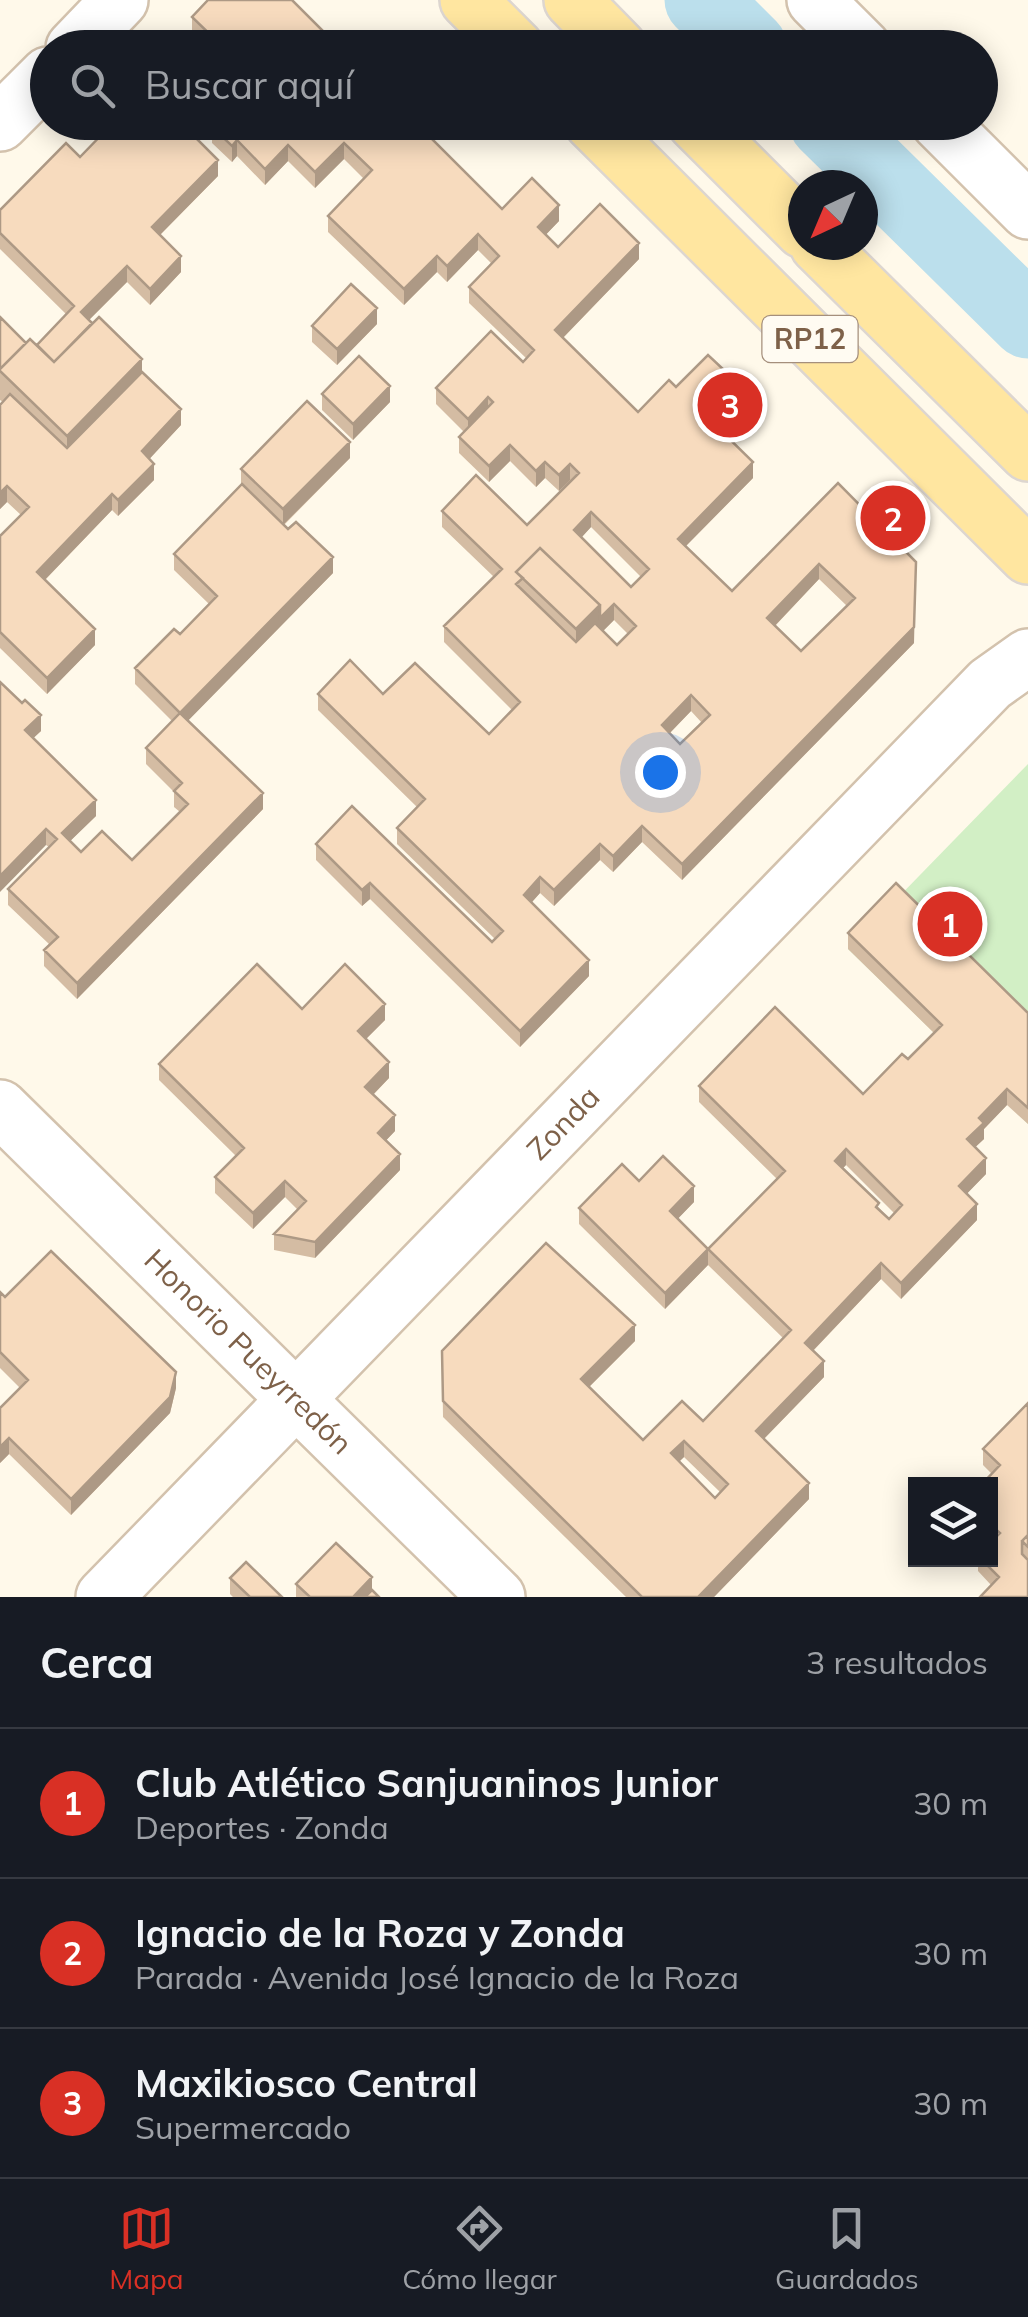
<!DOCTYPE html>
<html lang="es">
<meta charset="utf-8">
<style>
:root{--surface:#171b24;--page:#242831;--text:#f1f3f6;--muted:#9ea1a6;--line:#363941;--accent:#d93025}
body{margin:0;font-family:Mulish,sans-serif;background:var(--page);color:var(--text)}
.controls{position:absolute;right:30px;bottom:30px;display:grid;overflow:hidden;border-radius:0px;box-shadow:0 5px 25px #0003}
.controls button{width:90px;height:90px;display:grid;place-items:center;padding:0;border:0;border-bottom:2px solid var(--line);background:var(--surface);color:var(--text);font:50px sans-serif}
.compass{position:absolute;left:788px;top:170px;width:90px;height:90px;border-radius:50%;background:var(--surface);box-shadow:0 5px 25px #0003;rotate:224deg}
.you{position:absolute;left:660px;top:772px;width:35px;height:35px;margin:-25px;border:8px solid #fff;border-radius:50%;background:#1a73e8;box-shadow:0 0 0 15px #1a73e833}
.badge{display:grid;place-items:center;width:65px;height:65px;border-radius:50%;background:var(--accent);color:#fff;font-size:32px;font-weight:700}
.pin{position:absolute;translate:-50% -50%;border:5px solid #fff;box-shadow:0 2px 10px #0006}
.list{margin:0;padding:0;list-style:none}
h2{display:flex;justify-content:space-between;align-items:center;height:130px;margin:0;padding:0 40px;font-size:42px}
h2 small{font-size:32px;font-weight:400;color:var(--muted)}
.list li{display:grid;grid-template-columns:65px 1fr auto;gap:30px;align-items:center;box-sizing:border-box;height:150px;padding:0 40px;border-top:2px solid var(--line)}
.list b{display:block;font-size:38px;white-space:nowrap}
.list p{margin:0;font-size:32px;white-space:nowrap;color:var(--muted)}
.list em{font-size:32px;font-style:normal;color:var(--muted)}
.icon{flex:none;width:55px;height:55px;fill:none;stroke:currentColor;stroke-width:2;stroke-linecap:round;stroke-linejoin:round}
.map{position:relative;flex:none;width:1028px;height:1597px;overflow:hidden}
.search{position:absolute;background:var(--surface);box-shadow:0 5px 25px #0003;left:30px;right:30px;top:30px;height:110px;display:flex;align-items:center;gap:25px;box-sizing:border-box;padding:0 35px;border-radius:55px;color:var(--muted);font-size:38px}
.sheet{height:580px;background:var(--surface)}
nav{display:flex;justify-content:space-around;align-items:center;box-sizing:border-box;height:140px;border-top:2px solid var(--line);background:var(--surface);font-size:28px;color:var(--muted)}
nav a{display:grid;justify-items:center;gap:5px}
nav .on{color:var(--accent)}
.map>svg:first-child{display:block}
</style>
<div class="map">
<svg width="1028" height="1597" viewBox="0 0 1028 1597">
<rect width="100%" height="100%" fill="#fff9ea"/>
<path fill="#d2efc5" d="M 1028,764 L 1028,1124 L 848,949 Z"/>
<g fill="none" stroke-linecap="round" stroke-linejoin="round">
<path stroke="#bbdfec" stroke-width="75" d="M 702,0 L 750,48
M 826,122 L 1028,321"/>
<g stroke="#d3c2ad" stroke-width="60">
<g id="street">
<path d="M 815,0 L 863,48"/>
<path d="M 74,48 L 120,0"/>
<path d="M 939,122 L 1028,211"/>
<path d="M 0,123 L 48,75"/>
<path id="s1" d="M 0,1108 L 497,1597"/>
<path id="s2" d="M 104,1597 L 990,684 L 1028,657"/>
</g>
</g>
<g stroke="#ddd6d0" stroke-width="60">
<path id="primary" d="M 468,0 L 516,48
M 572,0 L 619,48
M 592,122 L 1028,556
M 695,122 L 803,230
M 818,245 L 1028,453"/>
</g>
<use href="#street" stroke="#fff" stroke-width="55"/>
<use href="#primary" stroke="#ffe6a0" stroke-width="55"/>
</g>
<path fill="#d4bca3" fill-rule="evenodd" d="M 192,17 L 340,48 L 208,48 L 192,33 Z
M 409,122 L 502,209 L 559,221 L 546,234 L 558,247 L 639,259 L 563,338 L 638,412 L 676,387 L 739,400 L 715,424 L 753,478 L 686,546 L 732,591 L 838,483 L 914,643 L 682,880 L 642,842 L 613,872 L 600,860 L 554,906 L 540,893 L 531,903 L 589,976 L 520,1047 L 370,899 L 362,906 L 316,860 L 316,844 L 492,942 L 495,939 L 397,844 L 397,828 L 417,807 L 318,710 L 318,694 L 383,694 L 489,734 L 512,710 L 444,642 L 444,626 L 494,577 L 442,527 L 442,511 L 527,525 L 570,481 L 559,491 L 545,478 L 536,487 L 510,461 L 489,482 L 459,453 L 459,437 L 464,432 L 436,404 L 436,388 L 523,362 L 526,358 L 469,303 L 469,287 L 491,263 L 478,250 L 447,282 L 437,272 L 404,305 L 328,232 L 328,216 L 364,179 L 344,159 L 315,188 L 288,161 L 265,185 L 237,156 L 232,162 L 212,143 L 212,127 ZM 591,527 L 641,577 L 631,587 L 581,537 ZM 819,579 L 847,606 L 801,651 L 775,626 ZM 614,620 L 628,634 L 617,645 L 603,631 ZM 691,711 L 702,723 L 680,744 L 670,733 Z
M 80,157 L 218,176 L 160,235 L 181,272 L 150,305 L 127,282 L 89,320 L 142,372 L 181,425 L 149,459 L 154,480 L 118,516 L 112,510 L 45,580 L 95,645 L 47,694 L 0,648 L 0,536 L 21,515 L 7,502 L 0,509 L 0,405 L 3,402 L 0,400 L 0,317 L 26,343 L 37,345 L 66,314 L 0,249 L 0,210 Z
M 377,324 L 337,365 L 312,342 L 312,326 Z
M 322,394 L 390,402 L 353,440 L 322,410 Z
M 350,458 L 284,525 L 333,573 L 188,720 L 263,809 L 77,999 L 44,966 L 44,950 L 49,944 L 8,905 L 8,889 L 49,847 L 46,845 L 0,682 L 41,731 L 33,738 L 96,816 L 70,841 L 81,852 L 132,860 L 180,812 L 174,807 L 174,792 L 146,764 L 146,748 L 172,721 L 135,684 L 135,668 L 180,634 L 209,604 L 174,570 L 174,554 L 241,485 L 241,469 Z
M 848,933 L 1028,1013 L 1028,1124 L 1007,1105 L 984,1129 L 984,1139 L 975,1147 L 986,1174 L 966,1194 L 977,1220 L 901,1299 L 881,1279 L 813,1351 L 824,1377 L 764,1439 L 809,1499 L 714,1597 L 626,1597 L 443,1417 L 442,1351 L 635,1341 L 589,1387 L 643,1440 L 703,1421 L 783,1338 L 708,1265 L 665,1309 L 579,1224 L 579,1208 L 639,1181 L 694,1202 L 677,1219 L 708,1249 L 777,1179 L 699,1102 L 699,1086 L 863,1094 L 908,1059 L 934,1033 L 848,949 ZM 846,1165 L 894,1213 L 889,1219 L 843,1168 ZM 684,1457 L 720,1492 L 715,1498 L 679,1462 Z
M 302,1009 L 385,1020 L 366,1039 L 389,1078 L 373,1095 L 395,1131 L 386,1140 L 400,1170 L 315,1258 L 274,1250 L 274,1234 L 298,1210 L 285,1197 L 253,1229 L 215,1193 L 215,1177 L 236,1156 L 159,1080 L 159,1064 Z
M 0,1292 L 5,1297 L 176,1388 L 170,1413 L 71,1515 L 9,1454 L 0,1463 L 20,1388 L 0,1368 Z
M 1028,1403 L 1028,1597 L 991,1585 L 978,1571 L 978,1560 L 990,1560 L 992,1541 L 990,1540 L 990,1484 L 992,1474 L 983,1465 L 983,1449 Z
M 372,1577 L 372,1590 L 379,1597 L 296,1597 L 296,1584 Z
M 230,1578 L 282,1597 L 233,1597 L 230,1594 Z"/>
<path fill="#ad9985" d="M 237,140 L 237,156 L 232,162 L 232,146 Z
M 344,143 L 344,159 L 315,188 L 315,172 Z
M 288,145 L 288,161 L 265,185 L 265,169 Z
M 218,160 L 218,176 L 152,243 L 152,227 Z
M 559,205 L 559,221 L 538,243 L 538,227 Z
M 478,234 L 478,250 L 447,282 L 447,266 Z
M 639,243 L 639,259 L 555,346 L 555,330 Z
M 181,256 L 181,272 L 150,305 L 150,289 Z
M 437,256 L 437,272 L 404,305 L 404,289 Z
M 127,266 L 127,282 L 81,328 L 81,312 Z
M 377,308 L 377,324 L 337,365 L 337,349 Z
M 142,359 L 142,388 L 67,464 L 67,436 Z
M 739,384 L 739,400 L 707,433 L 707,417 Z
M 390,386 L 390,402 L 353,440 L 353,424 Z
M 488,397 L 488,413 L 468,435 L 468,419 Z
M 181,409 L 181,425 L 142,467 L 142,451 Z
M 350,442 L 350,458 L 283,525 L 283,509 Z
M 510,445 L 510,461 L 489,482 L 489,466 Z
M 545,462 L 545,478 L 536,487 L 536,471 Z
M 753,462 L 753,478 L 678,554 L 678,539 Z
M 154,464 L 154,480 L 118,516 L 118,500 Z
M 570,464 L 570,480 L 559,491 L 559,475 Z
M 7,486 L 7,502 L 0,509 L 0,493 Z
M 112,494 L 112,510 L 37,588 L 37,572 Z
M 591,512 L 591,527 L 574,546 L 574,530 Z
M 333,557 L 333,573 L 180,729 L 180,713 Z
M 916,562 L 914,643 L 682,880 L 682,864 Z
M 819,564 L 819,579 L 767,634 L 767,618 Z
M 614,604 L 614,620 L 600,634 L 600,618 Z
M 600,605 L 600,634 L 576,658 L 576,629 Z
M 95,629 L 95,645 L 47,694 L 47,678 Z
M 691,695 L 691,711 L 662,741 L 662,725 Z
M 41,715 L 41,731 L 25,746 L 25,730 Z
M 263,793 L 263,809 L 77,999 L 77,983 Z
M 96,800 L 96,816 L 62,849 L 62,833 Z
M 642,826 L 642,842 L 613,872 L 613,856 Z
M 46,829 L 46,845 L 0,892 L 0,876 Z
M 600,844 L 600,860 L 554,906 L 554,890 Z
M 540,877 L 540,893 L 524,911 L 524,895 Z
M 370,883 L 370,899 L 362,906 L 362,890 Z
M 589,960 L 589,976 L 520,1047 L 520,1031 Z
M 385,1004 L 385,1020 L 358,1047 L 358,1031 Z
M 389,1062 L 389,1078 L 365,1103 L 365,1087 Z
M 1007,1089 L 1007,1105 L 984,1129 L 984,1139 L 967,1155 L 967,1139 L 979,1118 Z
M 395,1115 L 395,1131 L 378,1149 L 378,1133 Z
M 846,1149 L 846,1165 L 835,1176 L 835,1161 Z
M 400,1154 L 400,1170 L 315,1258 L 315,1242 Z
M 986,1158 L 986,1174 L 959,1202 L 959,1186 Z
M 285,1181 L 285,1197 L 253,1229 L 253,1213 Z
M 694,1186 L 694,1202 L 670,1227 L 670,1211 Z
M 977,1204 L 977,1220 L 901,1299 L 901,1283 Z
M 708,1249 L 708,1265 L 665,1309 L 665,1293 Z
M 881,1263 L 881,1279 L 805,1359 L 805,1343 Z
M 635,1325 L 635,1341 L 581,1395 L 581,1379 Z
M 824,1361 L 824,1377 L 756,1447 L 756,1431 Z
M 176,1372 L 176,1388 L 170,1413 L 71,1515 L 71,1499 Z
M 9,1438 L 9,1454 L 0,1463 L 0,1447 Z
M 684,1441 L 684,1457 L 671,1469 L 671,1453 Z
M 809,1483 L 809,1499 L 714,1597 L 698,1597 Z
M 372,1577 L 372,1597 L 353,1597 Z"/>
<path fill="#f7dbbe" stroke="#ad9985" stroke-width="2.5" fill-rule="evenodd" d="M 208,0 L 292,0 L 340,48 L 224,48 L 192,17 Z
M 114,122 L 180,122 L 218,160 L 152,227 L 181,256 L 150,289 L 127,266 L 81,312 L 92,323 L 54,362 L 37,345 L 74,306 L 0,233 L 0,210 L 66,143 L 80,157 Z
M 216,122 L 409,122 L 414,127 L 417,124 L 502,209 L 532,178 L 559,205 L 538,227 L 558,247 L 600,204 L 639,243 L 555,330 L 638,412 L 669,380 L 676,387 L 708,355 L 739,384 L 707,417 L 753,462 L 678,539 L 732,591 L 838,483 L 916,562 L 914,627 L 682,864 L 642,826 L 613,856 L 600,844 L 554,890 L 540,877 L 524,895 L 589,960 L 520,1031 L 370,883 L 362,890 L 316,844 L 352,806 L 492,942 L 503,931 L 397,828 L 425,799 L 318,694 L 350,660 L 383,694 L 415,663 L 489,734 L 520,702 L 444,626 L 502,569 L 442,511 L 476,475 L 527,525 L 579,473 L 570,464 L 559,475 L 545,462 L 536,471 L 510,445 L 489,466 L 459,437 L 493,402 L 488,397 L 468,419 L 436,388 L 491,331 L 523,362 L 534,350 L 469,287 L 499,256 L 478,234 L 447,266 L 437,256 L 404,289 L 328,216 L 372,170 L 344,143 L 315,172 L 288,145 L 265,169 L 237,140 L 232,146 L 212,127 ZM 591,512 L 649,569 L 631,587 L 574,530 ZM 540,548 L 600,605 L 600,618 L 614,604 L 636,626 L 617,645 L 595,623 L 576,642 L 516,584 L 523,578 L 516,572 ZM 819,564 L 855,598 L 801,651 L 767,618 ZM 691,695 L 710,715 L 680,744 L 662,725 Z
M 351,284 L 377,308 L 337,349 L 312,326 Z
M 0,317 L 26,343 L 0,369 Z
M 99,317 L 142,359 L 67,436 L 0,371 L 0,369 L 30,339 L 54,362 Z
M 359,356 L 390,386 L 353,424 L 322,394 Z
M 142,372 L 181,409 L 142,451 L 154,464 L 118,500 L 112,494 L 37,572 L 95,629 L 47,678 L 0,632 L 0,536 L 29,507 L 7,486 L 0,493 L 0,405 L 10,394 L 67,448 Z
M 307,401 L 350,442 L 283,509 L 241,469 Z
M 242,484 L 288,529 L 296,522 L 333,557 L 180,713 L 135,668 L 174,629 L 180,634 L 217,596 L 174,554 Z
M 540,548 L 600,605 L 576,629 L 516,572 Z
M 0,682 L 22,703 L 25,700 L 41,715 L 25,730 L 96,800 L 62,833 L 81,852 L 102,831 L 132,860 L 188,804 L 174,791 L 182,783 L 146,748 L 180,713 L 263,793 L 77,983 L 44,950 L 58,937 L 8,889 L 57,839 L 46,829 L 0,876 Z
M 896,883 L 1028,1013 L 1028,1108 L 1007,1089 L 979,1118 L 984,1123 L 967,1139 L 986,1158 L 959,1186 L 977,1204 L 901,1283 L 881,1263 L 805,1343 L 824,1361 L 756,1431 L 809,1483 L 698,1597 L 642,1597 L 443,1401 L 442,1351 L 546,1243 L 635,1325 L 581,1379 L 643,1440 L 682,1401 L 703,1421 L 791,1330 L 708,1249 L 785,1171 L 699,1086 L 775,1007 L 863,1094 L 902,1054 L 908,1059 L 942,1025 L 848,933 ZM 846,1149 L 902,1205 L 889,1219 L 876,1207 L 879,1203 L 835,1161 ZM 684,1441 L 728,1484 L 715,1498 L 671,1453 Z
M 257,964 L 302,1009 L 345,964 L 385,1004 L 358,1031 L 389,1062 L 365,1087 L 395,1115 L 378,1133 L 400,1154 L 315,1242 L 274,1234 L 306,1201 L 285,1181 L 253,1213 L 215,1177 L 244,1148 L 159,1064 Z
M 663,1156 L 694,1186 L 670,1211 L 708,1249 L 665,1293 L 579,1208 L 622,1164 L 639,1181 Z
M 51,1251 L 176,1372 L 170,1397 L 71,1499 L 9,1438 L 0,1447 L 0,1408 L 28,1380 L 0,1352 L 0,1292 L 5,1297 Z
M 1028,1403 L 1028,1535 L 1022,1541 L 1022,1554 L 1028,1560 L 1028,1597 L 980,1597 L 999,1577 L 982,1560 L 990,1560 L 990,1543 L 1000,1533 L 990,1524 L 990,1484 L 982,1484 L 1000,1465 L 983,1449 Z
M 1028,1535 L 1028,1547 L 1022,1541 Z
M 336,1543 L 372,1577 L 353,1597 L 310,1597 L 296,1584 Z
M 246,1562 L 282,1597 L 250,1597 L 230,1578 Z
M 372,1590 L 379,1597 L 365,1597 Z"/>
<g text-anchor="middle" stroke-width="9" stroke-linejoin="round" paint-order="stroke">
<rect fill="#fffbf2" stroke="#a58f7c" stroke-width="2.5" x="762.5" y="316" width="95" height="46" rx="8"/>
<g font-size="28" font-weight="bold" fill="#7e6149">
<text x="810" y="349">RP12</text>
</g>
<g font-size="30" fill="#7e6149" stroke="#fffbf2">
<text dy="10" stroke="none"><textPath href="#s2" startOffset="660">Zonda</textPath></text>
<text dy="10" stroke="none"><textPath href="#s1" startOffset="348">Honorio Pueyrredón</textPath></text>
</g>
</g>
</svg>
<div class="controls">
<button><svg class="icon" aria-label="layers" viewBox="0 0 24 24"><path d="M12 4l9 5-9 5-9-5zM3 14l9 5 9-5"/></svg></button>
</div>
<svg class="compass" viewBox="-18 -18 36 36"><path d="M0-13l5 13h-10z" fill="#e53935"/><path d="M0 13l5-13h-10z" fill="#9ea1a6"/></svg>
<div class="you"></div>
<div class="pin badge" style="left:950px;top:924px">1</div>
<div class="pin badge" style="left:893px;top:518px">2</div>
<div class="pin badge" style="left:730px;top:405px">3</div>
<div class="search"><svg class="icon" aria-label="search" viewBox="0 0 24 24"><circle cx="10" cy="10" r="6"/><path d="M15 15l6 6"/></svg>Buscar aquí</div>
</div>
<section class="sheet">
<h2>Cerca<small>3 resultados</small></h2>
<ul class="list">
<li><span class="badge">1</span><div><b>Club Atlético Sanjuaninos Junior</b><p>Deportes · Zonda</p></div><em>30 m</em></li>
<li><span class="badge">2</span><div><b>Ignacio de la Roza y Zonda</b><p>Parada · Avenida José Ignacio de la Roza</p></div><em>30 m</em></li>
<li><span class="badge">3</span><div><b>Maxikiosco Central</b><p>Supermercado</p></div><em>30 m</em></li>
</ul>
</section>
<nav>
<a class="on"><svg class="icon" aria-label="map" viewBox="0 0 24 24"><path d="M3 6l6-2 6 2 6-2v14l-6 2-6-2-6 2zM9 4v14M15 6v14"/></svg>Mapa</a>
<a><svg class="icon" aria-label="directions" viewBox="0 0 24 24"><path d="M12 3l9 9-9 9-9-9zM9 14v-3h6M13 9l2 2-2 2"/></svg>Cómo llegar</a>
<a><svg class="icon" aria-label="saved" viewBox="0 0 24 24"><path d="M7 4h10v16l-5-4-5 4z"/></svg>Guardados</a>
</nav>
